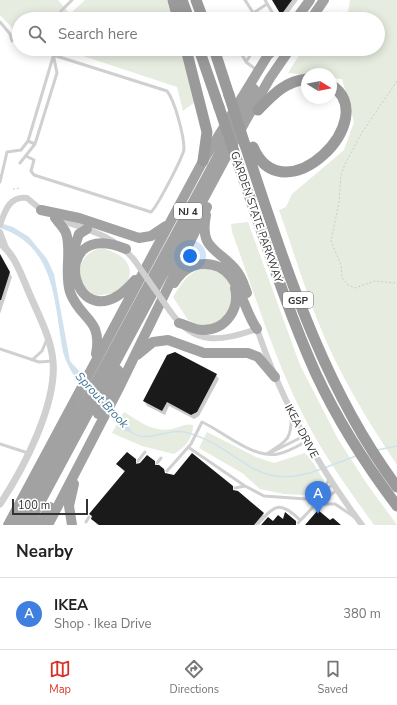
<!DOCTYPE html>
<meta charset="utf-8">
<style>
:root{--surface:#fff;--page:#f6f6f6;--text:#222;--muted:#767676;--line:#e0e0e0;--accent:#d93025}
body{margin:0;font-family:"Nunito Sans",sans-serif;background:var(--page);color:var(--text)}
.compass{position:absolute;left:301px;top:68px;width:36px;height:36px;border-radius:50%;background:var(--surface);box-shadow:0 2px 10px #0003;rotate:100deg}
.scale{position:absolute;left:12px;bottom:10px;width:76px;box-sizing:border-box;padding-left:4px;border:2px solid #333;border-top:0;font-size:11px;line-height:14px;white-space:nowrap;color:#333;-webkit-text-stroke:3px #fff;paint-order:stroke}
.you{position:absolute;left:190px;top:256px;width:14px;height:14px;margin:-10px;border:3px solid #fff;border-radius:50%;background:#1a73e8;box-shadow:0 0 0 6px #1a73e833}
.badge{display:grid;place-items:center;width:26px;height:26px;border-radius:50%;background:var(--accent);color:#fff;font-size:13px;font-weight:700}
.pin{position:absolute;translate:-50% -33px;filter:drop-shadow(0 1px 2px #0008)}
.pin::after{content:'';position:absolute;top:21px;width:14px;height:12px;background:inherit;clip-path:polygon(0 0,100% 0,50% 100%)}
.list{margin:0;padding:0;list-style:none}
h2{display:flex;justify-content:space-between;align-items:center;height:52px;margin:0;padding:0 16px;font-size:17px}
h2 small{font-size:13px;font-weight:400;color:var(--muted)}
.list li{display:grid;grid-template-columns:26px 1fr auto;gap:12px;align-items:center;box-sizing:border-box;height:72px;padding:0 16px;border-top:1px solid var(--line)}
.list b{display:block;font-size:15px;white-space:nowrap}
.list p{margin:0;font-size:13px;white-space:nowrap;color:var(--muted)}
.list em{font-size:13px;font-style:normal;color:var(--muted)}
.icon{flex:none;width:22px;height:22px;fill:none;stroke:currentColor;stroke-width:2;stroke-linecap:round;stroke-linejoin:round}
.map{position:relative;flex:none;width:397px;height:525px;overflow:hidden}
.search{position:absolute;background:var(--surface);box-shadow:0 2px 10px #0003;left:12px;right:12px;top:12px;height:44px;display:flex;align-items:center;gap:10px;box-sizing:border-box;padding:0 14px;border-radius:22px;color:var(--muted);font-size:15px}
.sheet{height:124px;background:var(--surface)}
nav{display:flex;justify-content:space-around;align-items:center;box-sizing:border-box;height:56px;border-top:1px solid var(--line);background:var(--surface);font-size:11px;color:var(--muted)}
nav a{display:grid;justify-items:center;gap:2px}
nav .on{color:var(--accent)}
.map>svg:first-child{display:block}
</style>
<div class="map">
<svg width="397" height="525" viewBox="0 0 397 525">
<rect width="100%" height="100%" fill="#fff"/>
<path fill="#e6ecdf" d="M 0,0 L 58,0 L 70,14 L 85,0 L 167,0 L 172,19 L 19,19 L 19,35 L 0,15 Z
M 350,0 L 397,0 L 397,465 C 375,432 354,398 336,362 C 312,314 297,261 279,210 L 286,207 L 292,194 L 344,150 L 354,122 L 342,79 L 331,78 L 331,74 L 307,75 L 288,73 L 303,49 L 378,49 L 378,19 L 347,19 Z
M 62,49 L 181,49 L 195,102 L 183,111 L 177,87 Z
M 248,222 L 300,365 L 338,439 L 367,484 L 397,525 L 374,525 C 348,489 322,453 302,413 C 273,355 254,292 232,232 L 231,224 Z
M 102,248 C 116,252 134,260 129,278 C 128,283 123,288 121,292 L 95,296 C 74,282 74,254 102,248 Z
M 206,268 C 223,269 235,279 233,297 C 233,301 233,307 232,310 C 226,320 216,323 206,327 L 188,320 L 173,297 C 182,283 188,271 206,268 Z
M 124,412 C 139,421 153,433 172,429 C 180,427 185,423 193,425 C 193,439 185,447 174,454 L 142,446 L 112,433 Z
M 207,432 L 256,457 L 274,463 L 305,453 L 314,464 L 324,481 L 321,487 L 304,495 L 284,494 L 260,489 L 242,473 L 199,448 Z"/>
<path fill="#cfe2ee" d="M 0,223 L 13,227 L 29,237 L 47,259 L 54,274 L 70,361 L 127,424 L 132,433 L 121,429 C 101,406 72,383 63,352 C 54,303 56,246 0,228 Z"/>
<path fill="#0003" d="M 273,0 L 296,0 L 284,17 Z
M 0,260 L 2,260 L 12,277 L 0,314 Z
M 216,375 L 219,379 L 199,416 L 194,419 L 169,406 L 165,415 L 147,406 L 144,401 Z
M 135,460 L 138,464 L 154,462 L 166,475 L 232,487 L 234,491 L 263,514 L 265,518 L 258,525 L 97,525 L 90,514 L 125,473 L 118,465 Z"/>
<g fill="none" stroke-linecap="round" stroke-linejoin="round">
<path stroke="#cfe2ee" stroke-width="1.5" d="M 131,432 C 148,444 166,428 184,432 C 241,445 252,496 321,469
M 377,450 L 397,446
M 324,468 L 356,456"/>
</g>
<path fill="#1a1a1a" d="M 272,0 L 292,0 L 281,15 Z
M 0,254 L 10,272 L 1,300 L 0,300 Z
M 175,352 L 217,374 L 197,412 L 191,415 L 167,402 L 162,411 L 143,401 L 167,355 Z
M 127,452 L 136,459 L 136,464 L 140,463 L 147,455 L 155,461 L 155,465 L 159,465 L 164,469 L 165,473 L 174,475 L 192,453 L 233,486 L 233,490 L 238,491 L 264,513 L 254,525 L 99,525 L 91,519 L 92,516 L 89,514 L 125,471 L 116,464 Z
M 318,510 L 330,520 L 333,518 L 341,525 L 305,525 Z
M 285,512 L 296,521 L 296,525 L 261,525 L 268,517 L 273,521 L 278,515 L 283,519 Z"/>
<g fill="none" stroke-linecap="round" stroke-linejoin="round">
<path stroke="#cdcdcd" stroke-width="1" stroke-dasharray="2 2" stroke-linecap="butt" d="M 397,81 L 361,134 L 345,164 L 341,175 L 339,203 L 331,241 L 341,265 L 342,278 L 348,285 L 355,288 L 375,281 L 397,283
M 13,189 L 20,188"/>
<path stroke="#d0d0d0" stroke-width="3" d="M 245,0 L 257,19
M 265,0 L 276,19
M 58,19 L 61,11 L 72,0
M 244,19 L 267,4
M 282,19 L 296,0
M 0,22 L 10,34 L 12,41
M 239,49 L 246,62 L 254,49
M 246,62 L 254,68 L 258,68
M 28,141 L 53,57
M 26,156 L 34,160 L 31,171 L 34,175 L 151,212 C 157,207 183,157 184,149 C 184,136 175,101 167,91 L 53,55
M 20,163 L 35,144 L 57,73 L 52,49
M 0,182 L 7,152 L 21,150 L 28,141 L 35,144
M 0,349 L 39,362 L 52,361
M 32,360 L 42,351 L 47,339
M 0,444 L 28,453
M 188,447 L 245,486 L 264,496 L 306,499 L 315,496 L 332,485
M 272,452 L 304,436
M 268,453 C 287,441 292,439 291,415
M 138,461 L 145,452
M 157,463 L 161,458
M 167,471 L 191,444 L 202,422 C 224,432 253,459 278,454 C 288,452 298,446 307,441
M 235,488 L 245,486
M 324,490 L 329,479
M 318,504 L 335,504 L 353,516
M 86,522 L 89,517
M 298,523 L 314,506 L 336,491
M 257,525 C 275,505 279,500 300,520"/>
<path stroke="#d0d0d0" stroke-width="6" d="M 57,219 C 86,229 115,235 135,261
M 0,225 C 5,211 9,196 27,198 L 44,212
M 0,232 L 6,248
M 170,311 C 195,347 220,341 257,329 C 281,400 317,465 362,525"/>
<path stroke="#d0d0d0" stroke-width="7" d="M 0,243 C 16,256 22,277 30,295 C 39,316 51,338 53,361 C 57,404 24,468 0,504"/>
<path stroke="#a2a2a2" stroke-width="10" d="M 296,19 L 310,0
M 311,19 L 324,0
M 41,210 L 79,218 L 139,238 L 151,236 L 166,226
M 206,215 C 199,250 218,248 236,270 C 242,277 244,285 247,293
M 55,218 C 59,223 64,228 66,233 C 72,250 64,273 70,292 C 80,320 103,318 96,354
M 126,249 C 42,215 74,352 135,280
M 70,260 L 79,234 L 87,229
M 174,283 C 181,272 191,264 204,264 C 239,263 241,307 257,329
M 179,323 C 187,325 195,330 203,330 C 226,330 240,309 235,288
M 137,355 L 153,342 L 168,340 L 204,353 L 248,353 L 258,357 L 275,377
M 98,414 L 118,370
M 8,525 L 203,161 L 260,68 L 268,55 L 275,49
M 19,525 L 254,89
M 28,525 L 246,120 L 270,78 L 290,49
M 39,525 L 50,507
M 48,525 L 118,390 L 207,207
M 72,525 L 69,506 L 74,484"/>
<path stroke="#9a9a9a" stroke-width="11" d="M 173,0 L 178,19
M 182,0 L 189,19
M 196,0 L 203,19
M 186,49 L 207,132 L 203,161
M 199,49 L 219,107
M 214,49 L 229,95
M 258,110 C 272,96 285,81 307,79
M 245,145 C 285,264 321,385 397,487
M 253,147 C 283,218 384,118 331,85
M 240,169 C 264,237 286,307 316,374 C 338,421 366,465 397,506"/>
<path stroke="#d0d0d0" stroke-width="6" d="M 135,261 L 170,311"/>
<path stroke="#9a9a9a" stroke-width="11" d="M 229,95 L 245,145
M 219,107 L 240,169"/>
</g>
<g text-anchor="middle" stroke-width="4" stroke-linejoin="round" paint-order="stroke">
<g fill="#fff" stroke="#707070" stroke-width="1">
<rect x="174" y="203" width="28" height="16" rx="3"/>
<rect x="283" y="292" width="30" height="16" rx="3"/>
</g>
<g font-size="10" font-weight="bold" fill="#333">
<text x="188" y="215">NJ 4</text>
<text x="298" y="304">GSP</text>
</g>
<g font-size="11" fill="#333" stroke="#fff">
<text transform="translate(257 217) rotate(71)" y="4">GARDEN STATE PARKWAY</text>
<text transform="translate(302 431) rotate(62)" y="4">IKEA DRIVE</text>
</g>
<g font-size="12" font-style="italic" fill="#3f7597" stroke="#fff">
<text transform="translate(102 400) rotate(47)" y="4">Sprout Brook</text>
</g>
</g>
</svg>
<svg class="compass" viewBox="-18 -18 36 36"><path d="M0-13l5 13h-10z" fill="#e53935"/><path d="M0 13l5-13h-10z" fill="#767676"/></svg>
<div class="scale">100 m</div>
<div class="you"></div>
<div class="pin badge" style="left:318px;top:514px;background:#3f7fe0">A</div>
<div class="search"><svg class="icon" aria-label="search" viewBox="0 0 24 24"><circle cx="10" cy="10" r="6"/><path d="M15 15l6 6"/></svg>Search here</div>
</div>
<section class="sheet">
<h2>Nearby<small></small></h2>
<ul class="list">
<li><span class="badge" style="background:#3f7fe0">A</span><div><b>IKEA</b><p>Shop · Ikea Drive</p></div><em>380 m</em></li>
</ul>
</section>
<nav>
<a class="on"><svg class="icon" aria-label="map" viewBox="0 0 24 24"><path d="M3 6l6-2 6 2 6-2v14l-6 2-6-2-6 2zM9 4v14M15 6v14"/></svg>Map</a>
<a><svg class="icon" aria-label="directions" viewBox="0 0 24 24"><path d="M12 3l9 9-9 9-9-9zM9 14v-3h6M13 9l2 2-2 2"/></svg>Directions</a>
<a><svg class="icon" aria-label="saved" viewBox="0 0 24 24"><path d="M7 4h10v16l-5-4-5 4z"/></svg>Saved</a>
</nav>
